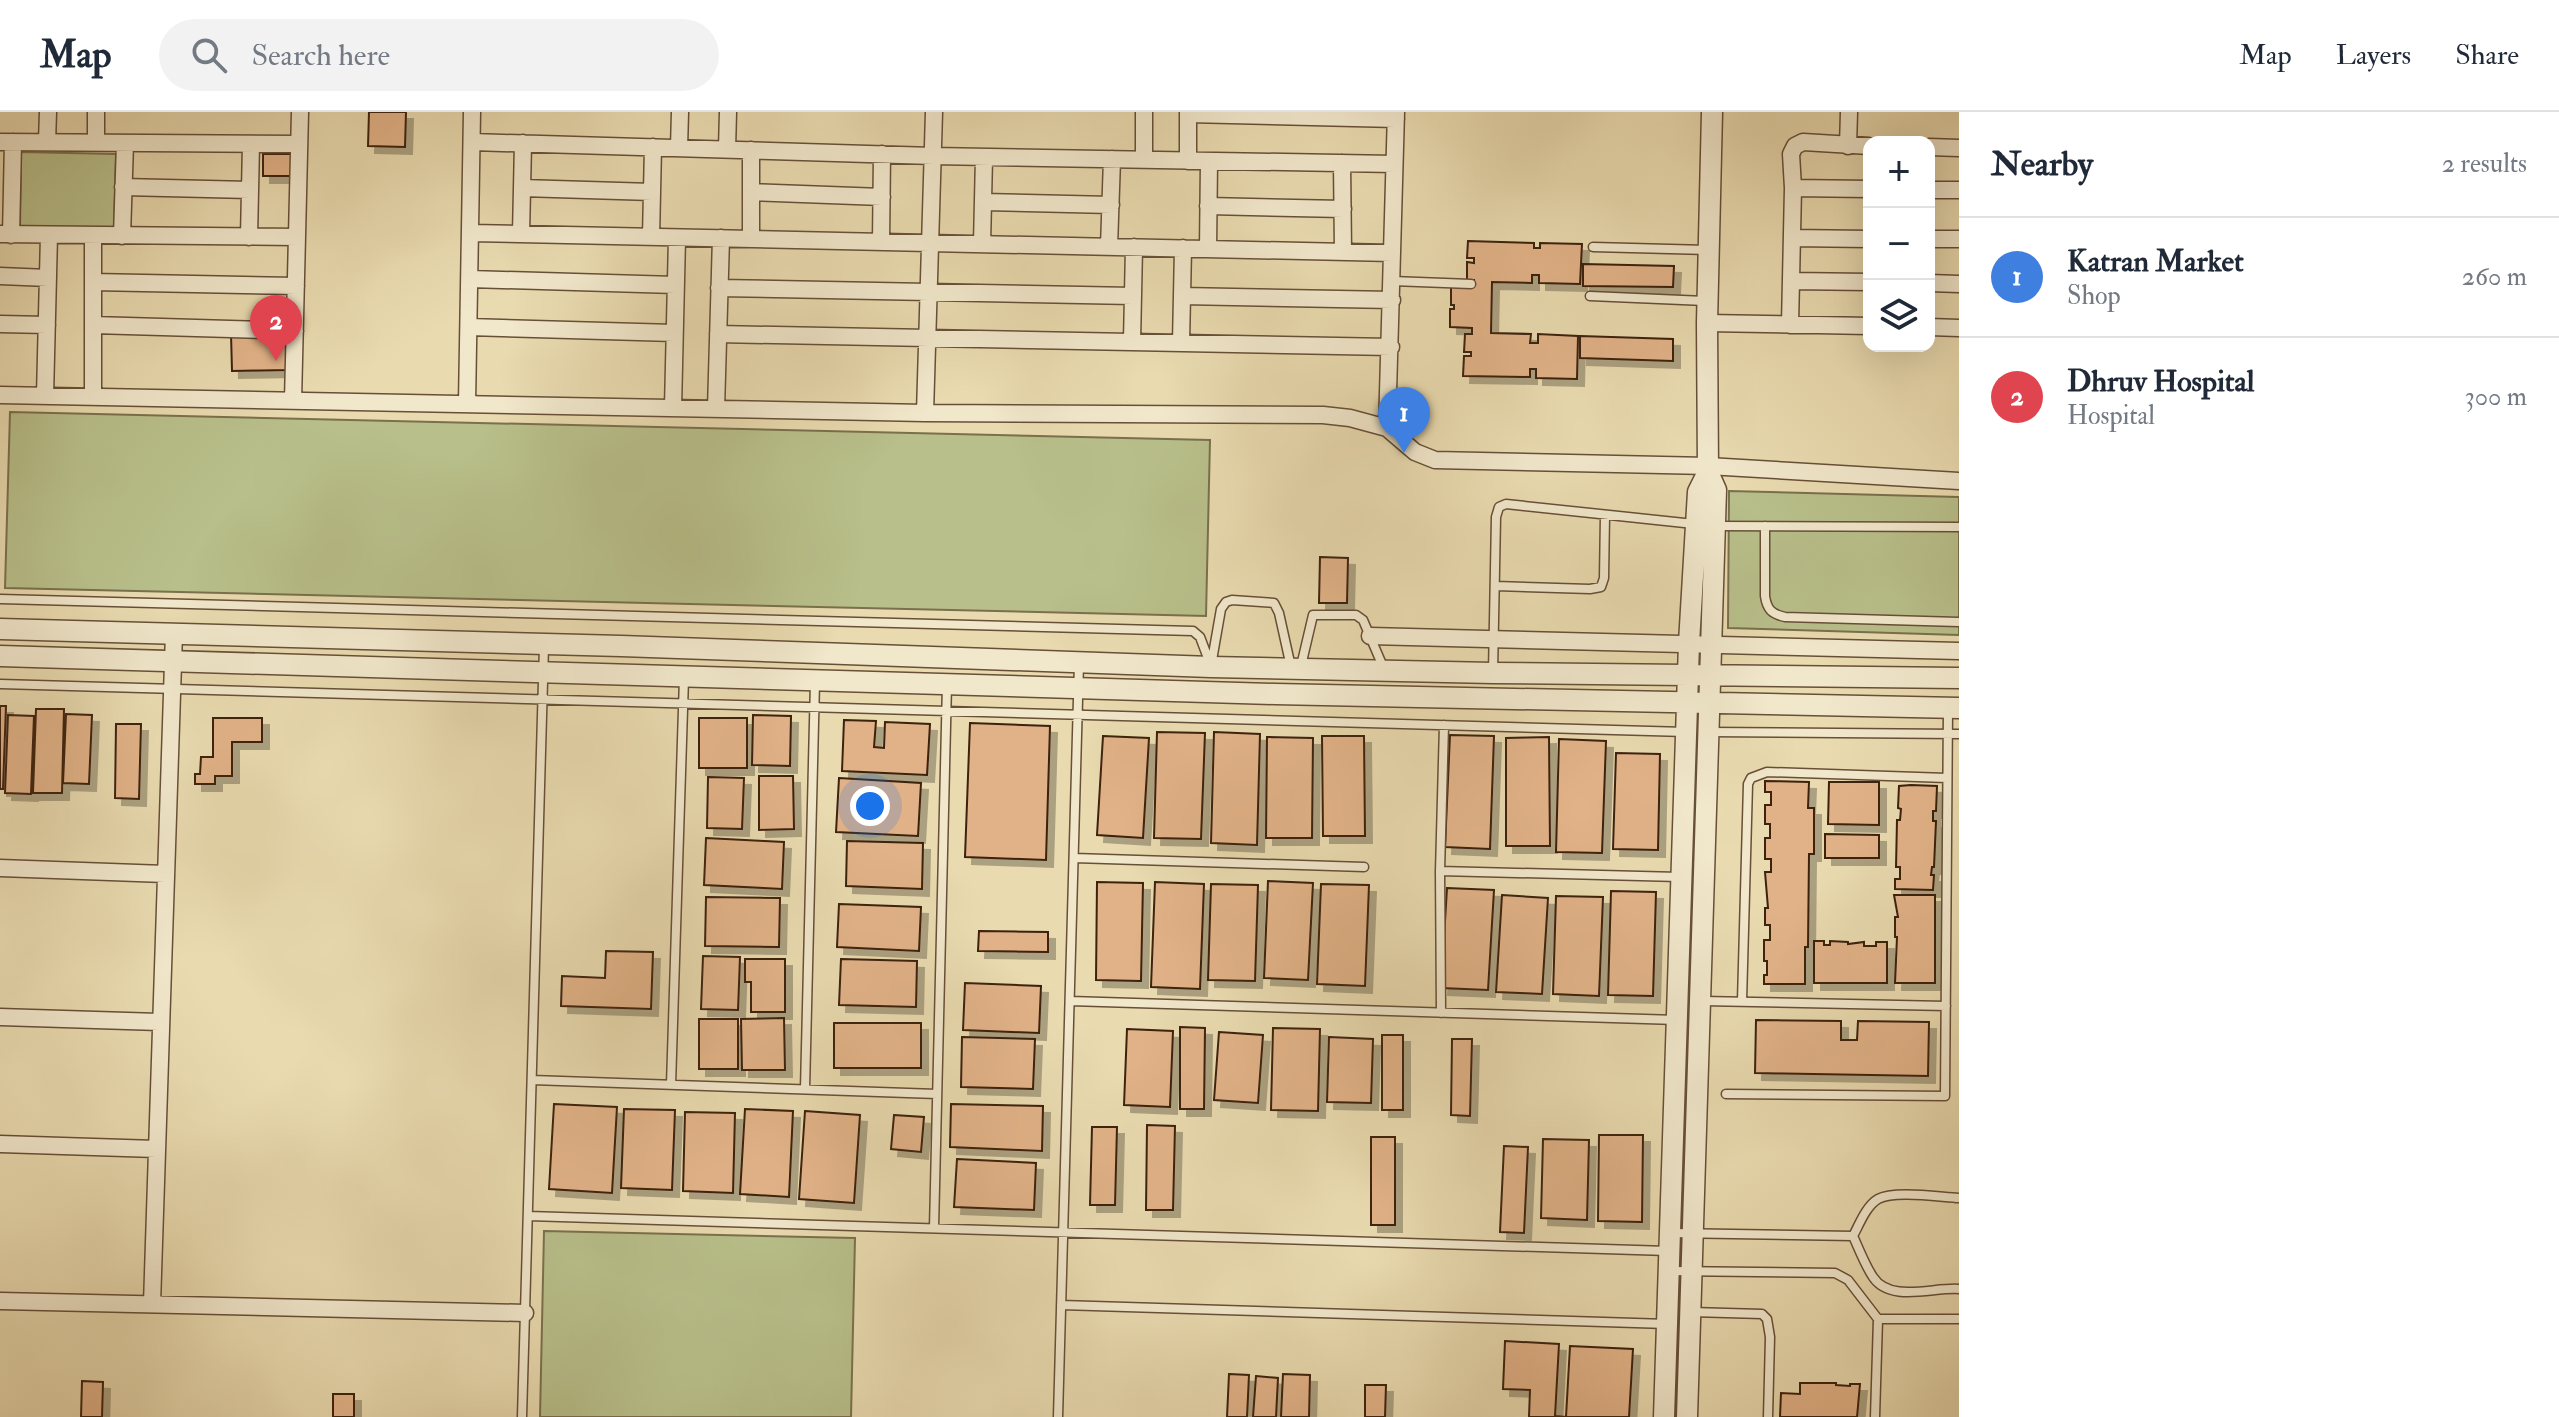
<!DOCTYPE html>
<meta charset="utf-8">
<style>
:root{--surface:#fff;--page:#f2f2f3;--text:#1f2937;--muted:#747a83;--line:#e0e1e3;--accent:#0b8043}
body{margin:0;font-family:"IM FELL Double Pica",serif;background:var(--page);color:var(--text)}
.controls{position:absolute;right:24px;top:24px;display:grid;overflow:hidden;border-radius:16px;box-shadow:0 8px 32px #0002}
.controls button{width:72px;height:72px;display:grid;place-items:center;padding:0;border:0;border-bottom:2px solid var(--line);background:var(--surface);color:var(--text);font:40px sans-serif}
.you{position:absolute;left:870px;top:694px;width:28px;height:28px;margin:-20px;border:6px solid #fff;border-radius:50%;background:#1a73e8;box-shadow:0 0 0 12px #1a73e833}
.badge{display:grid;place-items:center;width:52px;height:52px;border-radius:50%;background:var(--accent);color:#fff;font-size:26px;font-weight:700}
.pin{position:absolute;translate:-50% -66px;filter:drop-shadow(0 2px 4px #0008)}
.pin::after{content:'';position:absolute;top:42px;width:28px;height:24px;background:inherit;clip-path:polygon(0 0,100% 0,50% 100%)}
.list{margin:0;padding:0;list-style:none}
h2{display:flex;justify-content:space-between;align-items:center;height:104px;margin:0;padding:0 32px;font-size:34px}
h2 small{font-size:26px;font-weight:400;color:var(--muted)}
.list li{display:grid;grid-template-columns:52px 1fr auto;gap:24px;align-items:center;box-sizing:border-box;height:120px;padding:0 32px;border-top:2px solid var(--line)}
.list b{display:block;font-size:30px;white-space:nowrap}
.list p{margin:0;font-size:26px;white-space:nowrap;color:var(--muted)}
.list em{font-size:26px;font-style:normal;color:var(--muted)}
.icon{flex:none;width:44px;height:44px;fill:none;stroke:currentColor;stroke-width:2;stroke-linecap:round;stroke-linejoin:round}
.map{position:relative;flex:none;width:1959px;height:1305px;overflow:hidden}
header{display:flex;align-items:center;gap:48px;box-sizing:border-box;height:112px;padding:0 40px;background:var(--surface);border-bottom:2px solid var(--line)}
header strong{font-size:38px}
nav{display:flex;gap:44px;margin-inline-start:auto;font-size:28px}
.search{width:560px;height:72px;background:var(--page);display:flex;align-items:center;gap:20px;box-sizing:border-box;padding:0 28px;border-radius:44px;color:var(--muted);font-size:30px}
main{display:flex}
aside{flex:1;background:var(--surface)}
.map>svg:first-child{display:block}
</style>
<header>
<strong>Map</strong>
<div class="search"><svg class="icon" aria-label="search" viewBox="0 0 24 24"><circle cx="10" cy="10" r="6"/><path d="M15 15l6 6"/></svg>Search here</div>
<nav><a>Map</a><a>Layers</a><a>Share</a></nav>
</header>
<main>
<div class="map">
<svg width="1959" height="1305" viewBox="0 0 1959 1305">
<defs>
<filter id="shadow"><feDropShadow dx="7" dy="7" stdDeviation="0" flood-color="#0004"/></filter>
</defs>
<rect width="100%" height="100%" fill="#e9daaf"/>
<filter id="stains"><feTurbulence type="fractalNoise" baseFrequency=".0025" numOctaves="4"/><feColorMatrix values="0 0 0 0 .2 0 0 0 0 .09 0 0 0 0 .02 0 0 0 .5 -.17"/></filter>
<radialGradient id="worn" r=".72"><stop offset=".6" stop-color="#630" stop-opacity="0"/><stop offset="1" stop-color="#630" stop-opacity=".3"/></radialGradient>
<path fill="#b8bf8a" stroke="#7a704d" stroke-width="2" d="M 21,40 L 116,42 L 114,119 L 20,117 Z
M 10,300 L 1210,328 L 1206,504 L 5,476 Z
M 1729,379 L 1959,385 L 1959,523 L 1728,516 Z
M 544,1119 L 855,1126 L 851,1305 L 540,1305 Z"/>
<path fill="#e1b287" stroke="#3c2110" stroke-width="2" filter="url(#shadow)" d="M 369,0 L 406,0 L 405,35 L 368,34 Z
M 263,42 L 296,42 L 296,64 L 263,64 Z
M 1468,129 L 1534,131 L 1534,136 L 1540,136 L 1540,131 L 1582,132 L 1580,172 L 1539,171 L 1539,163 L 1532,163 L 1532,171 L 1492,170 L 1491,221 L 1531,222 L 1530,231 L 1538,231 L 1538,222 L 1578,224 L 1577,267 L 1536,266 L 1536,257 L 1530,257 L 1530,265 L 1463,264 L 1464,244 L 1471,244 L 1471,240 L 1464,240 L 1465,222 L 1472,222 L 1472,216 L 1450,215 L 1450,197 L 1454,197 L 1454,193 L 1451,193 L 1451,173 L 1474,174 L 1474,168 L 1467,168 L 1467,150 L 1474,151 L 1474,146 L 1467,146 Z
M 1583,152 L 1674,154 L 1673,175 L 1583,174 Z
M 288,221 L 289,258 L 232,259 L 231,222 Z
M 1580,224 L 1673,227 L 1673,249 L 1580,246 Z
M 1320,445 L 1348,446 L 1347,491 L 1319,491 Z
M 0,594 L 6,594 L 3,677 L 0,677 Z
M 36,597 L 64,597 L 62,681 L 33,681 Z
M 66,602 L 92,603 L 89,672 L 63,671 Z
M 8,603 L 34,604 L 31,682 L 5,681 Z
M 753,603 L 791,604 L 790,654 L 752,653 Z
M 213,606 L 262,606 L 262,630 L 232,630 L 232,664 L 215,664 L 215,672 L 195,672 L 195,662 L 200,662 L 201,645 L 213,645 Z
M 699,606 L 747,606 L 747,656 L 699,656 Z
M 844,608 L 876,609 L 874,635 L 884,636 L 885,610 L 930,612 L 927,663 L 842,659 Z
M 970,611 L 1050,614 L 1046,748 L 965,745 Z
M 116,612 L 141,612 L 139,687 L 115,686 Z
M 1157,620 L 1205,621 L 1201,727 L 1154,726 Z
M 1214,620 L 1260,622 L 1257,733 L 1211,731 Z
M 1450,623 L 1494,624 L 1490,737 L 1445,735 Z
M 1103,624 L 1149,626 L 1143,726 L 1097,723 Z
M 1322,624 L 1364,624 L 1365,724 L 1323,724 Z
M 1267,625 L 1313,626 L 1312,726 L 1266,726 Z
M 1549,625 L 1550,734 L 1506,734 L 1506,626 Z
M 1559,627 L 1606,629 L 1602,741 L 1556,740 Z
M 1616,641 L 1660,642 L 1658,738 L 1613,737 Z
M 759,664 L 793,664 L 794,717 L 759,718 Z
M 708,665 L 744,666 L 742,717 L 707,716 Z
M 839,666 L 921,671 L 918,724 L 836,720 Z
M 1765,669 L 1809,670 L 1808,696 L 1814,696 L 1814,742 L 1809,742 L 1808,835 L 1805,835 L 1805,872 L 1764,872 L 1764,863 L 1767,863 L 1767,849 L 1764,849 L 1764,828 L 1770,828 L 1770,813 L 1765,813 L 1765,796 L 1768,796 L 1765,760 L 1771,760 L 1771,747 L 1765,747 L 1765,726 L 1770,726 L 1770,712 L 1765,712 L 1765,693 L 1771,693 L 1771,680 L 1765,680 Z
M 1829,670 L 1879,670 L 1879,713 L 1828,712 Z
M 1911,673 L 1937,674 L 1936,699 L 1933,699 L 1933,709 L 1936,709 L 1934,755 L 1932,755 L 1931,763 L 1934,763 L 1933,778 L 1895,777 L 1895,767 L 1900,767 L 1900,755 L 1896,755 L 1897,708 L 1900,708 L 1901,697 L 1898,696 L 1899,674 Z
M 1825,722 L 1879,723 L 1879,746 L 1825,746 Z
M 706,726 L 784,730 L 782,777 L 704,773 Z
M 847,729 L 923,731 L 922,777 L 846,774 Z
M 1268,769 L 1313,771 L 1308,868 L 1264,866 Z
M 1097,770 L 1143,771 L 1141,869 L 1096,868 Z
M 1155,770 L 1204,772 L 1200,877 L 1151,875 Z
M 1211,772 L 1258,773 L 1255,869 L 1208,868 Z
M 1321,772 L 1369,773 L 1365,874 L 1317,872 Z
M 1447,776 L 1494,778 L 1488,878 L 1441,876 Z
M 1611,779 L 1656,780 L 1653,884 L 1608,883 Z
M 1502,783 L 1548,786 L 1542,882 L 1496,880 Z
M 1894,783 L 1935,783 L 1935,871 L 1895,871 L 1897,825 L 1895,825 L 1895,805 L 1898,805 Z
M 1556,784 L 1603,785 L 1599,884 L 1553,882 Z
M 706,785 L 780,786 L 779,835 L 705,834 Z
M 839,792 L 921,795 L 919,839 L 837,835 Z
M 979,819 L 1048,820 L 1048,840 L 978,839 Z
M 1814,829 L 1824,829 L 1824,833 L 1830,833 L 1830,829 L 1848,830 L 1848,832 L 1864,830 L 1864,834 L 1876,834 L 1876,830 L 1887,830 L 1887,871 L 1814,871 Z
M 606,839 L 653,840 L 651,897 L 561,894 L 562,864 L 605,866 Z
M 703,844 L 740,845 L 738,898 L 701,897 Z
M 745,847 L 785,847 L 785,900 L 751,900 L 751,870 L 745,870 Z
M 841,847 L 917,849 L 916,895 L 839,893 Z
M 965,871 L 1041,874 L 1039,921 L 963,918 Z
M 784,906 L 785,958 L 742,958 L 741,907 Z
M 699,907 L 738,907 L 738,957 L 699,957 Z
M 1756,908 L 1841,909 L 1841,928 L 1857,928 L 1858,909 L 1929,910 L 1928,964 L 1755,961 Z
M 834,911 L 921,911 L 921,956 L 834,956 Z
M 1180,915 L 1205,916 L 1204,997 L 1180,997 Z
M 1273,916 L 1320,917 L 1318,999 L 1271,998 Z
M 1127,917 L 1173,919 L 1170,995 L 1124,993 Z
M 1219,920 L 1263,923 L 1258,991 L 1214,988 Z
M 1382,923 L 1403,923 L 1403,998 L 1382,998 Z
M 962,925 L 1035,927 L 1033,977 L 961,975 Z
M 1329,925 L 1373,927 L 1371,991 L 1327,990 Z
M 1452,927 L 1472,927 L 1470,1004 L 1451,1003 Z
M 554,992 L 617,995 L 612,1081 L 549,1077 Z
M 951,992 L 1043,994 L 1042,1039 L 950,1035 Z
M 624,997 L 675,998 L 672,1078 L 621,1076 Z
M 745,997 L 793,999 L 789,1085 L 740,1082 Z
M 805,999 L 860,1003 L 854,1091 L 799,1087 Z
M 685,1000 L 735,1001 L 733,1081 L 683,1079 Z
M 894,1003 L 924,1005 L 921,1040 L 891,1037 Z
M 1147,1013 L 1175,1014 L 1173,1098 L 1146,1098 Z
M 1092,1015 L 1117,1015 L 1115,1093 L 1090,1093 Z
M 1599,1023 L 1643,1023 L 1642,1110 L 1598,1109 Z
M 1371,1025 L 1395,1025 L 1395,1113 L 1371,1113 Z
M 1543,1027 L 1589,1028 L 1587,1108 L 1541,1106 Z
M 1504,1034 L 1528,1035 L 1524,1121 L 1500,1120 Z
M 957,1047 L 1036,1051 L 1034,1098 L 954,1095 Z
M 1505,1229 L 1559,1232 L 1555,1304 L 1566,1305 L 1529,1305 L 1530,1278 L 1503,1277 Z
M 1570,1234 L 1633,1237 L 1629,1305 L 1566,1305 Z
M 1229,1262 L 1249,1263 L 1247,1305 L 1227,1305 Z
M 1283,1262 L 1310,1263 L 1309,1305 L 1281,1305 Z
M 1256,1264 L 1278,1266 L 1276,1305 L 1253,1305 Z
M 82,1269 L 103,1270 L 102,1305 L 81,1305 Z
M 1800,1271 L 1836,1271 L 1836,1273 L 1850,1274 L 1850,1272 L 1860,1272 L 1857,1305 L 1780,1305 L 1781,1281 L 1800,1282 Z
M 1365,1273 L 1386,1273 L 1385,1305 L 1365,1305 Z
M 333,1282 L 354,1282 L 354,1305 L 333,1305 Z"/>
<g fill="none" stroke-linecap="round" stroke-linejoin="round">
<g stroke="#674f38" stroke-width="11">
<path id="service" d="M 1593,135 L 1708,138
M 1392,169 L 1471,172
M 1590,184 L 1705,189
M 1716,414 L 1959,415
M 1765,414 L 1765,484 C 1767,498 1772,502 1785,505 L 1959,510
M 1496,474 L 1590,477 L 1601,475 L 1604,466 L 1605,403
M 0,487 L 1193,519 L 1200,525 L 1211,554
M 1211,554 L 1221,497 L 1226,490 L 1232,488 L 1274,491 L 1279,501 L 1291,555
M 1301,554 L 1313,503 L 1356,503 L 1363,508 L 1384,557
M 1493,560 L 1496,405 L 1499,395 L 1506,392 L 1694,412
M 0,572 L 1686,620
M 1708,620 L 1959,622
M 1074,746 L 1364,755
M 1440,759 L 1679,765
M 1070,889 L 1677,908
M 1702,889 L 1946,894
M 1742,889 L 1748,672 L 1751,666 L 1767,660 L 1947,666
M 1441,901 L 1440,759 L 1444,613
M 532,968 L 937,982
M 671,973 L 684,566
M 805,977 L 815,570
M 1726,982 L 1945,984 L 1948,597
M 528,1104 L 1668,1139
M 934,1116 L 947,572
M 1670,1121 L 1853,1124 C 1859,1137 1865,1153 1873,1165 C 1890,1191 1933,1175 1959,1177
M 1853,1124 C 1859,1113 1866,1094 1878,1087 C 1894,1078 1939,1085 1959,1086
M 1669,1159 L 1835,1161 L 1848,1168 L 1878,1207 L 1959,1207
M 1061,1193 L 1667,1212
M 1691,1200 L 1762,1202 L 1767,1207 L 1770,1225 L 1768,1305
M 522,1305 L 544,534
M 1058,1305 L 1079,551
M 1875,1305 L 1878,1207"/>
</g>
<g stroke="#674f38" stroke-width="19">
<path id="minor" d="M 96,0 L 96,31
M 1188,0 L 1188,49
M 1188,2 L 1396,7
M 0,30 L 299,32
M 47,30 L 48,0
M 472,30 L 933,44 L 1394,52
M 1848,34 L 1849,0
M 1929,35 L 1959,36
M 679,36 L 680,0
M 727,37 L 728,0
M 1144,48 L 1144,0
M 1342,51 L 1343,140
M 123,75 L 250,78
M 522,76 L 652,80
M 1793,76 L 1869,77
M 1929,78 L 1959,78
M 751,80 L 882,85
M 983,90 L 1111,93
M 1208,94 L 1343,97
M 471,121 L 1392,141
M 0,122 L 297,125
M 521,122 L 523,31
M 11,123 L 13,30
M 122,124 L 125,31
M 249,125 L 251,32
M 651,125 L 653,35
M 1792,126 L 1869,127
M 751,127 L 751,38
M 1929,127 L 1959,127
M 881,130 L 882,42
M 982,132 L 984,45
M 1109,135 L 1112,47
M 1208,137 L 1209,49
M 0,164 L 48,166
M 470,167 L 675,173
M 1791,169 L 1869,170
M 93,170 L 296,174
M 1929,171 L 1959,172
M 719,176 L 1133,184
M 1182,184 L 1392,188
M 1707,211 L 1869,214
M 0,212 L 47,213
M 93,213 L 295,219
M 1790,213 L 1793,76 L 1791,42 L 1795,34 L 1803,30 L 1869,34
M 469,215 L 674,221
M 1929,215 L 1959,216
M 718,222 L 1391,235
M 1132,230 L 1134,135
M 1181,231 L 1183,136
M 0,283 L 925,301 L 1323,303 L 1350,306 L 1387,316 L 1415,340 L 1435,348 L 1708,354 L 1959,369
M 45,284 L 49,123
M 93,284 L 93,123
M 293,289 L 300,0
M 467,292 L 472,0
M 673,296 L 677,126
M 716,297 L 721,126
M 925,301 L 934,0
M 1387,316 L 1396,0
M 1370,524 L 1959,539
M 0,756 L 165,762
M 0,905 L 159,910
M 0,1032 L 156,1037
M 0,1189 L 525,1201
M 152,1192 L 174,521"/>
</g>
<g stroke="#674f38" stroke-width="23">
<path id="tertiary" d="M 0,517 L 621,534 L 1211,555 L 1493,561 L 1959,566
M 0,544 L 1275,582 L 1959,596
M 1664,1305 L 1689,531 L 1698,380 L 1708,360
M 1687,1305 L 1716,378 L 1708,360 L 1707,211 L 1712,0"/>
</g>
<use href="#service" stroke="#f1e7cb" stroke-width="8"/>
<use href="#minor" stroke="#f1e7cb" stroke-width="16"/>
<use href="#tertiary" stroke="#f1e7cb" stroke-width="20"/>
</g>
<rect width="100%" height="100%" filter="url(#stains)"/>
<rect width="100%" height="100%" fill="url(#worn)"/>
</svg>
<div class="controls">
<button>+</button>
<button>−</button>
<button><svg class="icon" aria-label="layers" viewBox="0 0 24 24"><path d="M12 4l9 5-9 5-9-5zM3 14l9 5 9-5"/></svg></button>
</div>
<div class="you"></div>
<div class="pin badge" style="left:1404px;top:341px;background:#3f7fe0">1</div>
<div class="pin badge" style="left:276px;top:249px;background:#e0444e">2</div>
</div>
<aside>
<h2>Nearby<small>2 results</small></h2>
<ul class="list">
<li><span class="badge" style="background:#3f7fe0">1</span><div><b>Katran Market</b><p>Shop</p></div><em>260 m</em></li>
<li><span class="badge" style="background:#e0444e">2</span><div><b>Dhruv Hospital</b><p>Hospital</p></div><em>300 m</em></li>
</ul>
</aside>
</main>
